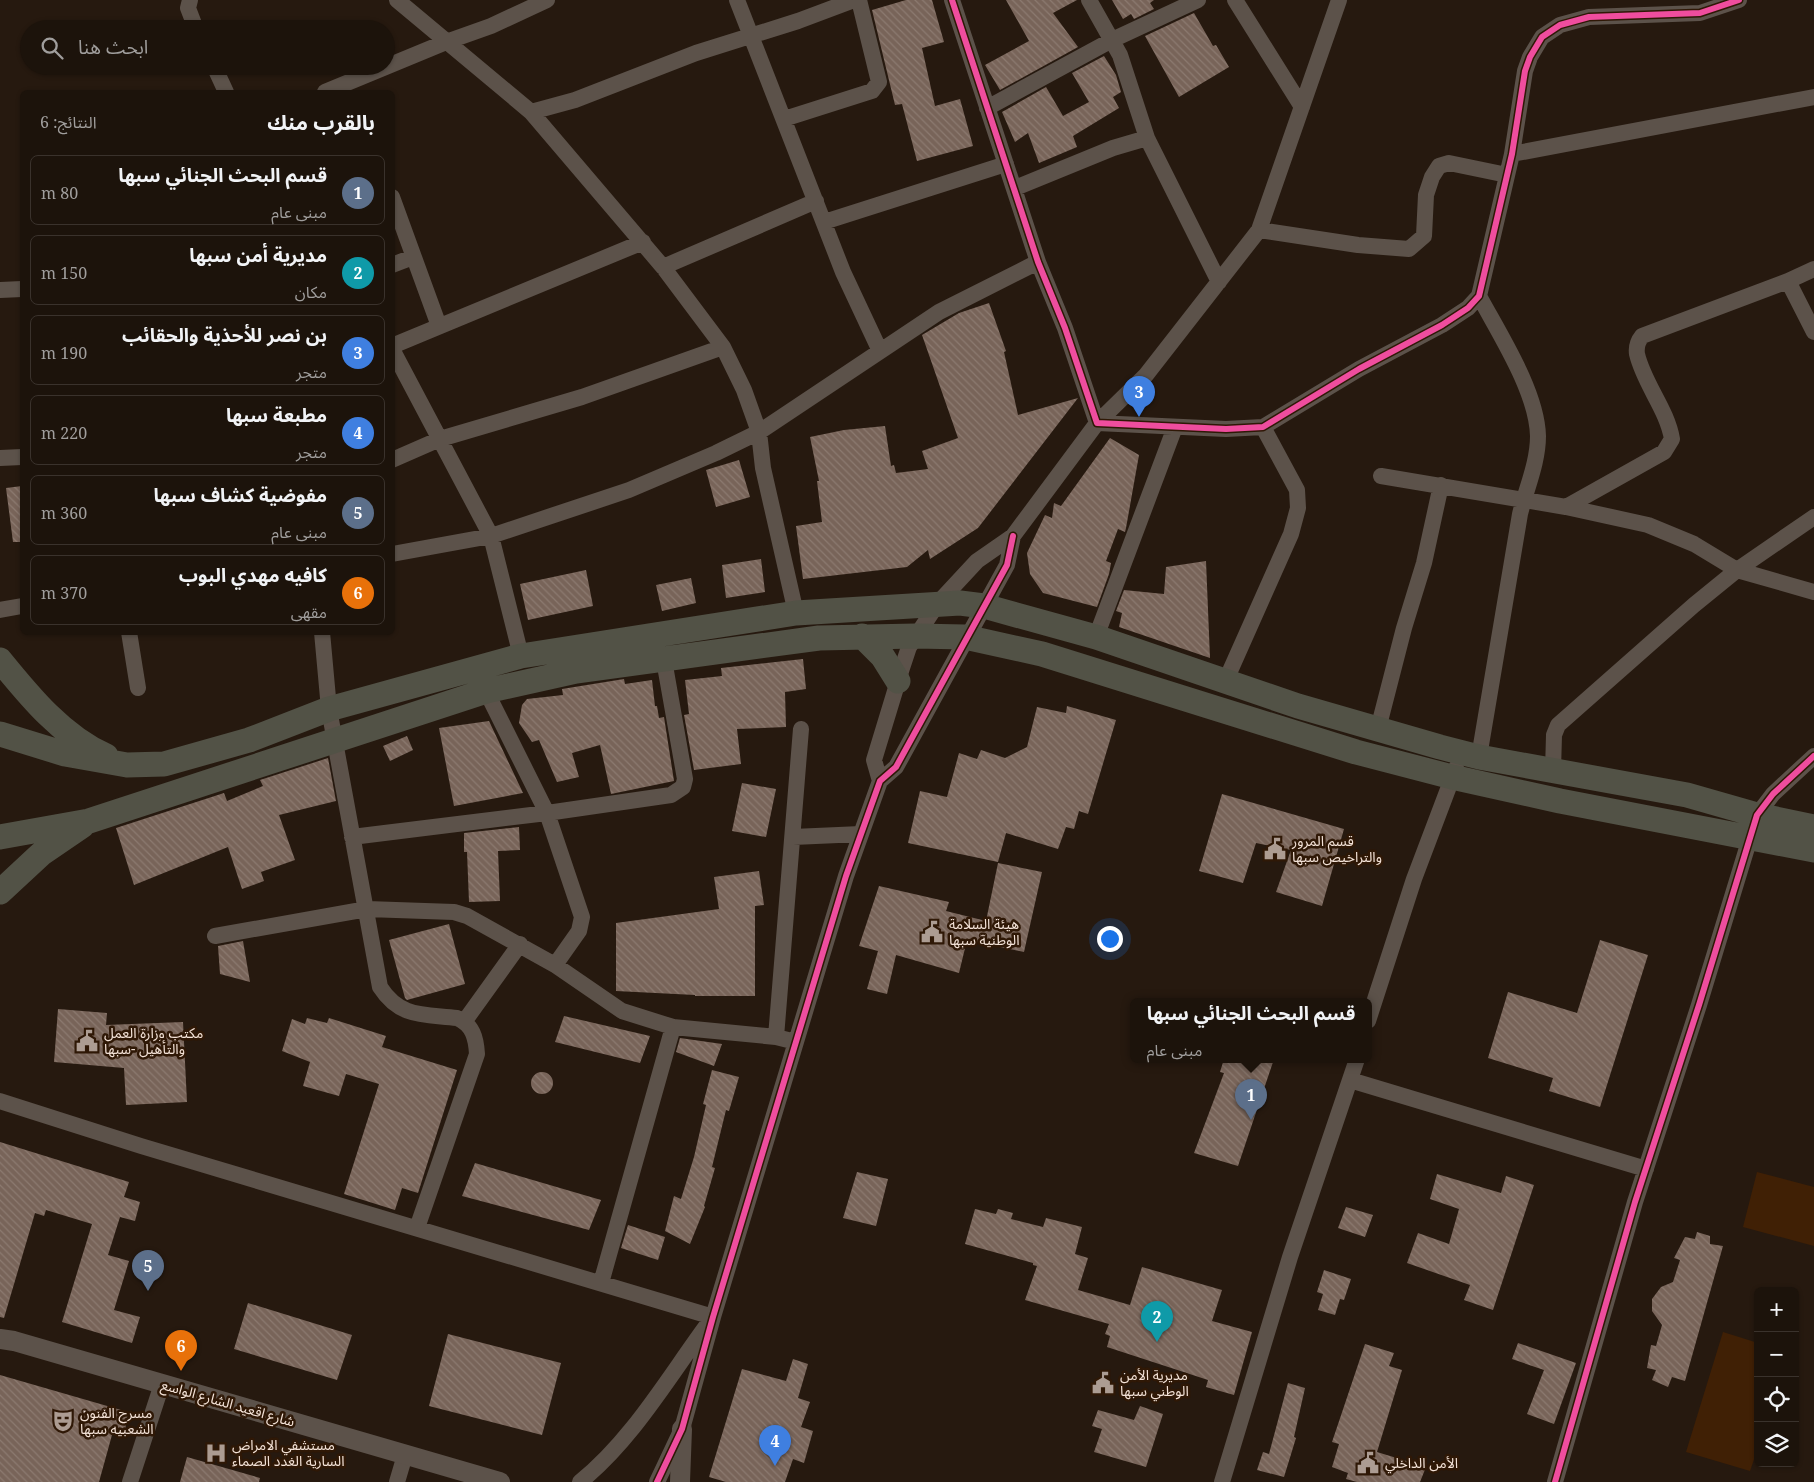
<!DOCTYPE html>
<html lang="ar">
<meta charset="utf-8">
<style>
:root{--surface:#1c130b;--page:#292019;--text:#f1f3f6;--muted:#a09e9d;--line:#3a322c;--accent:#ac9c92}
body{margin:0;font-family:"Noto Serif","Noto Sans Arabic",serif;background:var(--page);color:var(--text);direction:rtl}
.controls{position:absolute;right:15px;bottom:15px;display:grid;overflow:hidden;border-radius:8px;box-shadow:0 1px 4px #0004}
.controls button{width:45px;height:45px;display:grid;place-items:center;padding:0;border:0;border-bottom:1px solid var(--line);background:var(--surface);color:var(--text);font:25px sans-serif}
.you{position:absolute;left:1109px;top:938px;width:18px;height:18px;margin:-12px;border:4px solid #fff;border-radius:50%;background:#1a73e8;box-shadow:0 0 0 8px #1a73e833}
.badge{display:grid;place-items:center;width:32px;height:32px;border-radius:50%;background:var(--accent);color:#fff;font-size:16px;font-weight:700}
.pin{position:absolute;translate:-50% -41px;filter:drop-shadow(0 1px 2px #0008)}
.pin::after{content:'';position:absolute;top:26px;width:18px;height:15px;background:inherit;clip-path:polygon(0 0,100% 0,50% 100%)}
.popup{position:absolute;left:1130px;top:998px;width:242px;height:65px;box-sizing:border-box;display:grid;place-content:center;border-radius:8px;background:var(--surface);filter:drop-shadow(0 1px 4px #0005);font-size:16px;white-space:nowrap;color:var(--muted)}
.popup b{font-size:19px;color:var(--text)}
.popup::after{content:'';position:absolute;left:50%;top:100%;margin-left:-10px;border:10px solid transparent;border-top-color:var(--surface)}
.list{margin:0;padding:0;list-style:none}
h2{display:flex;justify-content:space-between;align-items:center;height:65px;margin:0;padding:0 20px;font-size:21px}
h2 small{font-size:16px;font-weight:400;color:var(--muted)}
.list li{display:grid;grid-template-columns:32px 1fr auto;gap:15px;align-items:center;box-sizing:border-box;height:70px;margin:0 10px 10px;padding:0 10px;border:1px solid var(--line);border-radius:8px}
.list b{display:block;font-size:19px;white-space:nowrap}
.list p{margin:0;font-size:16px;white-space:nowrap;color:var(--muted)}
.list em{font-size:16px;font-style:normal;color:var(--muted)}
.icon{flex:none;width:28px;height:28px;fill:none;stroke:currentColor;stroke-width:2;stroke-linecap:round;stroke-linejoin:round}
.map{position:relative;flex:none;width:1814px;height:1482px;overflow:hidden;direction:ltr}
.search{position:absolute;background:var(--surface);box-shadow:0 1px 4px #0004;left:20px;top:20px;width:375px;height:55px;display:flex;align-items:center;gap:12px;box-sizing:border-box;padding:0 18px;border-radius:28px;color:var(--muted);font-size:19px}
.panel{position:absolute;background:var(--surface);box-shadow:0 1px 4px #0004;left:20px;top:90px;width:375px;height:545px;border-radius:8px;direction:rtl}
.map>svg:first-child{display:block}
</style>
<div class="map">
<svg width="1814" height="1482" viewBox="0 0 1814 1482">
<defs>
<pattern id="building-back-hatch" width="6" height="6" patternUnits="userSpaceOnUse" patternTransform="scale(1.25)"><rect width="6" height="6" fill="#786459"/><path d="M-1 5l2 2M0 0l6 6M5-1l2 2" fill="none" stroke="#8c7a70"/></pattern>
</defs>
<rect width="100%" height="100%" fill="#26190f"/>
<path fill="#402005" d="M 1757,1172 L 1814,1187 L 1814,1246 L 1743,1227 Z
M 1723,1332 L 1758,1343 L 1758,1448 L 1750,1471 L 1686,1452 Z"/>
<path fill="url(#building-back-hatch)" d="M 906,0 L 932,0 L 944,42 L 922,48 L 935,106 L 960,99 L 973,146 L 917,161 L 902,104 L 895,105 L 872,10 Z
M 1006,0 L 1077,0 L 1053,13 L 1078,47 L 1000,90 L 985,65 L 1029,41 Z
M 1112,0 L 1154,0 L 1150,3 L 1154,9 L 1134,19 L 1131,14 L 1123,19 Z
M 1194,13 L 1213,46 L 1216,45 L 1229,67 L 1179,97 L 1145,36 Z
M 1104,56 L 1116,75 L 1121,92 L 1113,97 L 1119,108 L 1073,136 L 1077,147 L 1039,163 L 1028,133 L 1015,142 L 1002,112 L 1046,87 L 1063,116 L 1089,102 L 1072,73 Z
M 989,303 L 1006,351 L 1004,352 L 1018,415 L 1078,398 L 978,528 L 930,559 L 928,550 L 907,567 L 803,579 L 796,526 L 822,522 L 817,481 L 819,481 L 810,437 L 844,430 L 885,426 L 891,466 L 894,465 L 896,473 L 928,469 L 922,451 L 958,438 L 922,335 L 959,313 Z
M 1110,438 L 1139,455 L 1126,528 L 1125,532 L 1118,529 L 1106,561 L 1111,563 L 1109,574 L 1097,607 L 1043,593 L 1030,574 L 1027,553 L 1045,515 L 1052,518 L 1054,503 L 1061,506 Z
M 739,460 L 750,497 L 716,507 L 706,470 Z
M 22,486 L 22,542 L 13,542 L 6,488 Z
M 761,559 L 765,592 L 726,598 L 722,565 Z
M 1206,561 L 1210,658 L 1119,627 L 1122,613 L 1116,611 L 1124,590 L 1164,594 L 1166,567 Z
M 586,570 L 593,606 L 528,620 L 520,584 Z
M 691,578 L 696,603 L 662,611 L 656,585 Z
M 803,659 L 806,689 L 785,692 L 786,727 L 737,729 L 741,764 L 694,770 L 684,715 L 689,714 L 685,680 L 722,676 L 721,668 Z
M 624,679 L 625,684 L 652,680 L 655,706 L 657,706 L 659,718 L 664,717 L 674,781 L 611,794 L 600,745 L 572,753 L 579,777 L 557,782 L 539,740 L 532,742 L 519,723 L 522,705 L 527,699 L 563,695 L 562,689 Z
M 1067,706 L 1116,720 L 1088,814 L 1079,811 L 1074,829 L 1066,827 L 1058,849 L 1006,833 L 998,862 L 908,843 L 920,791 L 947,797 L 959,753 L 977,759 L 981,750 L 1005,758 L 1027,747 L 1037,707 L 1066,713 Z
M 489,721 L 523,793 L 454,806 L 439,728 Z
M 407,736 L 413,750 L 390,761 L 383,746 Z
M 328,758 L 336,801 L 279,815 L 295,860 L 261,872 L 264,881 L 242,889 L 228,847 L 134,885 L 116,828 L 224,793 L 227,801 L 263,786 L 260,780 Z
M 742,783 L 776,789 L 766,837 L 732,831 Z
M 1222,794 L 1344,829 L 1322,906 L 1276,892 L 1291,850 L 1256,843 L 1243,883 L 1199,871 Z
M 519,827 L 520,850 L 498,851 L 500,901 L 469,902 L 467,852 L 464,852 L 464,833 Z
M 998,863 L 1042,872 L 1024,952 L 967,940 L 959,973 L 896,955 L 887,994 L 867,989 L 878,951 L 859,946 L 879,886 L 949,902 L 946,911 L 986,921 Z
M 759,871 L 764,905 L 755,906 L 755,996 L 695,996 L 695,995 L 616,991 L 616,923 L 719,909 L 714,877 Z
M 449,924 L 465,984 L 407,1000 L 405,998 L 389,940 Z
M 1600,940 L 1648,955 L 1600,1107 L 1549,1091 L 1553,1078 L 1488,1058 L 1508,992 L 1577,1013 Z
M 243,941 L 250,982 L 220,974 L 218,946 Z
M 58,1009 L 107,1013 L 106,1025 L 183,1022 L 187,1102 L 126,1105 L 124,1068 L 54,1062 Z
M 564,1016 L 650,1036 L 640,1063 L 555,1042 Z
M 307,1018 L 327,1023 L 329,1018 L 386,1036 L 382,1047 L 457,1070 L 418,1193 L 402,1188 L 395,1210 L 344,1194 L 379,1084 L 346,1074 L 339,1096 L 303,1086 L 310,1062 L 282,1051 L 292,1019 L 305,1024 Z
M 680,1038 L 722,1044 L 714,1066 L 676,1052 Z
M 1224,1059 L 1274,1059 L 1238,1166 L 1194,1153 L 1224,1073 L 1220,1072 Z
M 712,1070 L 739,1077 L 729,1111 L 726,1110 L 712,1167 L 715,1168 L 704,1206 L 705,1207 L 690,1244 L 665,1231 L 674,1196 L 681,1199 L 694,1157 L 706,1105 L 703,1104 Z
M531 1083a11 11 0 1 1 22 0a11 11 0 1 1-22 0Z
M 0,1142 L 129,1182 L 124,1197 L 140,1202 L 135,1221 L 120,1217 L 108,1255 L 129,1261 L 114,1310 L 140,1317 L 132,1343 L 62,1322 L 92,1224 L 46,1210 L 44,1216 L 35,1213 L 4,1318 L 0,1317 Z
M 475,1163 L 601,1200 L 589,1230 L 462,1196 Z
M 857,1172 L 888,1179 L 876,1226 L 843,1218 Z
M 1437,1174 L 1501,1193 L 1506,1176 L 1534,1185 L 1493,1310 L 1464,1300 L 1470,1285 L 1407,1263 L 1418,1233 L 1449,1244 L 1459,1209 L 1430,1199 Z
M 1346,1207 L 1373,1215 L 1365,1237 L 1338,1228 Z
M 975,1209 L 996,1214 L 998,1209 L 1013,1213 L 1011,1219 L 1043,1227 L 1046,1218 L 1082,1227 L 1075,1254 L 1088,1258 L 1078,1290 L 1130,1305 L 1142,1267 L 1222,1290 L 1212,1321 L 1252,1332 L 1234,1395 L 1206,1387 L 1208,1380 L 1107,1347 L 1110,1336 L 1105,1334 L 1109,1324 L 1025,1300 L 1037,1266 L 1033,1265 L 1033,1263 L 965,1244 Z
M 628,1225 L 665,1237 L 658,1260 L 621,1248 Z
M 1697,1232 L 1710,1236 L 1710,1244 L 1723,1246 L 1685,1381 L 1672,1377 L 1668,1387 L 1652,1380 L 1656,1370 L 1647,1368 L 1651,1345 L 1656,1346 L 1662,1325 L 1652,1311 L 1652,1299 L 1661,1287 L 1673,1282 L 1680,1260 L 1674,1258 L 1685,1237 L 1695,1239 Z
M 1324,1270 L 1351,1279 L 1344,1300 L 1340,1299 L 1335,1315 L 1318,1310 L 1323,1294 L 1317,1292 Z
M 248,1303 L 352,1335 L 337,1380 L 234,1349 Z
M 448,1334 L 561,1363 L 542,1435 L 429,1406 Z
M 1518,1343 L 1576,1363 L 1554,1424 L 1527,1414 L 1544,1370 L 1512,1359 Z
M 1365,1344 L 1394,1353 L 1389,1366 L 1402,1370 L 1377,1452 L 1426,1467 L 1420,1482 L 1357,1482 L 1346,1479 L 1348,1473 L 1332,1467 L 1339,1444 L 1332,1442 Z
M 793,1359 L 808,1364 L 798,1398 L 810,1402 L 801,1427 L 813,1431 L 804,1463 L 793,1459 L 785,1482 L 726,1482 L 709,1477 L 742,1369 L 786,1381 Z
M 0,1375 L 128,1412 L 125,1431 L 112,1435 L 99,1482 L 0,1482 Z
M 1288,1383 L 1305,1388 L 1294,1437 L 1296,1438 L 1284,1477 L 1257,1470 L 1263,1452 L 1269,1454 Z
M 1140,1406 L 1163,1414 L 1146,1467 L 1094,1452 L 1102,1429 L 1092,1426 L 1098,1410 L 1134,1420 Z
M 187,1457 L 260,1478 L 259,1482 L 180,1482 Z"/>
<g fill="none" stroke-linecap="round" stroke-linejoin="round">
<path stroke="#5c524a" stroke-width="16" d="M 190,0 L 188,8 L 196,29
M 397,0 L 531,112 L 663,267 L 723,347 L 744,390 L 759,432 L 763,468 L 796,613
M 737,0 L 843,272 L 880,351
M 952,0 L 1038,262 L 1065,328 L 1097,423 L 1226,429 L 1263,427 L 1359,369 L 1442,325 L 1468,308 L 1479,296 L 1512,154 L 1525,71 L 1530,57 L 1542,37 L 1560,25 L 1589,17 L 1700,13 L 1739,0
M 1089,0 L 1120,55 L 1147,138
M 1235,0 L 1302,107
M 214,66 L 226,92
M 325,92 L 446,42 L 491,26 L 547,0
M 987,108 L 1112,40 L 1198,0
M 531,112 L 575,100 L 696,53 L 798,21 L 854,0
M 784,119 L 872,91 L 879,82 L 859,0
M 1512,154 L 1814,97
M 1015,188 L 1113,148 L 1147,138 L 1219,282
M 392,197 L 439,326
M 824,222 L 1006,164
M 1259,230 L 1358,245 L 1409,249 L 1424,236 L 1426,195 L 1432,177 L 1439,166 L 1449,163 L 1507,175
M 392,265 L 413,257
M 663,267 L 816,201
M 1814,269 L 1788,281 L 1814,332
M 0,290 L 22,289
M 392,346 L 643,242
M 392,349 L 491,536 L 521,656
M 0,458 L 22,457
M 392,460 L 440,439 L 582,397 L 723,347
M 1381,476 L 1566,507 L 1648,525 L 1694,544 L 1737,570 L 1814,592
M 1566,507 L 1664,452 L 1672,439 C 1667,409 1644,384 1637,354 C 1636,347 1638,341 1642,336 L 1788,281
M 392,554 L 491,536 L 629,490 L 716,453 L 759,432 L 939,312 L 1038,262
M 0,610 L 22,606
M 129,632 L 138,688
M 322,632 L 329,709 L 380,987 C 400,1018 423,1014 457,1018 C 473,1025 476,1038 477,1054 L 417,1228
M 1096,637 L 1175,427
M 1226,680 L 1291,534 L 1298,508 L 1297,490 L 1263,427
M 486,691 L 547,813 L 582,917 L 579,931 L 555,965
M 1378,729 L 1404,628 L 1424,563 L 1441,485
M 1479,757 L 1520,514 C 1526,489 1538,463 1538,436 C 1537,392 1500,335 1479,296
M 1553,771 L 1554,735 L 1558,725 L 1694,605 L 1737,570 L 1814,517
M 880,781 L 874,760 L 902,668 L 909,647 L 938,603 L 977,561 L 1013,536 L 1097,423 L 1146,375 L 1259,230 L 1339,0
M 352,837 L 547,813 L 671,795 L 683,787 L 685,779 L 664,660
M 793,837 L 861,834
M 215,936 L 367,909 L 454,912 L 467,916 L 555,965 L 622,1011 L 673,1027 L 776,1037 L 796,1042
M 1368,1021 L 1414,879 L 1456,768
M 464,1022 L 520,944
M 776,1037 L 801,729
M 1350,1080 L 1646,1169
M 0,1101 L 141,1146 L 713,1317
M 601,1283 L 673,1027
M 130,1482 L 162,1384
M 397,1482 L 405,1455
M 580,1482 C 632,1440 668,1378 707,1325
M 657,1482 L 682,1429 L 713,1317 L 846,876 L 880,781 L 896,767 L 1007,565 L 1013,536
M 1222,1482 L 1290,1257 L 1357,1059
M 1555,1482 L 1635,1202 L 1699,1005 L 1757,815 L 1773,794 L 1814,756"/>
<path stroke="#5c524a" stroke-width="20" d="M 0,1339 L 14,1341 L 500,1482
M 680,1482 L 682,1429"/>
<path stroke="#525246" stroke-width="25" d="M 862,636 L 883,657 L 898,681
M 0,660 C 30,697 62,736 106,756
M 0,734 L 65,754 L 127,765 L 164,764 L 249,740 L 329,709 L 521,656 L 796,613 L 960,603 L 984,606 L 1096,637 L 1298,706 L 1440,747 L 1479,757 L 1687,795 L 1757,815 L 1814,827
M 0,837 L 89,821 L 486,691 L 576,671 L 819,638 L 916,636 L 965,637 L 1042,654 L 1356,752 L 1452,777 L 1560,801 L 1814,850
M 0,892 L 41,854 L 82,826"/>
<g stroke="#2f1806" stroke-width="9">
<path id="cycleway" d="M 952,0 L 1038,262 L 1065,328 L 1097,423 L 1226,429 L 1263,427 L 1359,369 L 1442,325 L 1468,308 L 1479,296 L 1512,154 L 1525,71 L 1530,57 L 1542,37 L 1560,25 L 1589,17 L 1700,13 L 1739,0
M 657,1482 L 682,1429 L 713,1317 L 846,876 L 880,781 L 896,767 L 1007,565 L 1013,536
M 1555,1482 L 1635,1202 L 1699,1005 L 1757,815 L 1773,794 L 1814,756"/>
</g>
<use href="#cycleway" stroke="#ef4d9e" stroke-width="6"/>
</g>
<defs>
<g id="civic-bare" transform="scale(1.725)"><path d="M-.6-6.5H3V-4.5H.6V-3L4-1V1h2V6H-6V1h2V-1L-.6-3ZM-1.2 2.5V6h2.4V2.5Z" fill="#ac9c92" stroke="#2f1806" stroke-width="2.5" paint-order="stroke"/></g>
<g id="theatre-bare" transform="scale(1.725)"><path d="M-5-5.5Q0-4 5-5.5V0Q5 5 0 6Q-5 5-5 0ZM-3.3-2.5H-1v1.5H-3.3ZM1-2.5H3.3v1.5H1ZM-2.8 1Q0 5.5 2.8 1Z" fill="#ac9c92" stroke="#2f1806" stroke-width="2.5" paint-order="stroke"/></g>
<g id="hospital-bare" transform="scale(1.725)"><path d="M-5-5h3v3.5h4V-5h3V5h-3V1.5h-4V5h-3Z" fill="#ac9c92" stroke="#2f1806" stroke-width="2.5" paint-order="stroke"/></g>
</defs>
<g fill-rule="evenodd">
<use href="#civic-bare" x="1275" y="849"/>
<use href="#civic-bare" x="932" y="932"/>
<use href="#civic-bare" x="87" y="1041"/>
<use href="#civic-bare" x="1103" y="1383"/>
<use href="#theatre-bare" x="63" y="1421"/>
<use href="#hospital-bare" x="216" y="1453"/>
<use href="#civic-bare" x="1368" y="1463"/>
</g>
<g text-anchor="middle" stroke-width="5" stroke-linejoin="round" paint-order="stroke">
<g font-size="14" fill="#f4e3d8" stroke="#2f1806" text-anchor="start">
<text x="1292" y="846">قسم المرور<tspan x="1292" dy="16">والتراخيص سبها</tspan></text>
<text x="949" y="929">هيئة السلامة<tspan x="949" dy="16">الوطنية سبها</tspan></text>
<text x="104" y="1038">مكتب وزارة العمل<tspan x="104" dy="16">والتأهيل -سبها</tspan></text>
<text x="1120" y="1380">مديرية الأمن<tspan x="1120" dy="16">الوطني سبها</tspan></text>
<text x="80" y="1418">مسرح الفنون<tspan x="80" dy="16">الشعبيه سبها</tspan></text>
<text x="232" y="1450">مستشفي الامراض<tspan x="232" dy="16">السارية الغدد الصماء</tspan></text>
<text x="1385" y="1468">الأمن الداخلي</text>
</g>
<g font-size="14" fill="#f4e3d8" stroke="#2f1806">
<text transform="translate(228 1403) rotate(16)" y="5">شارع اقعيد الشارع الواسع</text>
</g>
</g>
</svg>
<div class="controls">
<button>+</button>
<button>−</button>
<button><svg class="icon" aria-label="locate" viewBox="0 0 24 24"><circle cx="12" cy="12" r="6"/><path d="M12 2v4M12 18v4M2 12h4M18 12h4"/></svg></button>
<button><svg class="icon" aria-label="layers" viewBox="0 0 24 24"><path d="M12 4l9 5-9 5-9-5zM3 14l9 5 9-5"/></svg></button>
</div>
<div class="you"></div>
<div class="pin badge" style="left:1251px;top:1120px;background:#5c6f8a">1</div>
<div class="popup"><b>قسم البحث الجنائي سبها</b>مبنى عام</div>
<div class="pin badge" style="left:1157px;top:1342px;background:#0f9aa8">2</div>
<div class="pin badge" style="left:1139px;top:417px;background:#3f7fe0">3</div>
<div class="pin badge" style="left:775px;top:1466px;background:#3f7fe0">4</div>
<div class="pin badge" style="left:148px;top:1291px;background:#5c6f8a">5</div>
<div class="pin badge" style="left:181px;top:1371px;background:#e8710a">6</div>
<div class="search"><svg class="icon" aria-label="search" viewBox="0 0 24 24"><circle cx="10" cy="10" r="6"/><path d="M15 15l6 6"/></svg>ابحث هنا</div>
<section class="panel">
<h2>بالقرب منك<small>النتائج: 6</small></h2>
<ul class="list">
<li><span class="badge" style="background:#5c6f8a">1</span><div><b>قسم البحث الجنائي سبها</b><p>مبنى عام</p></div><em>80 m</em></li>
<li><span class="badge" style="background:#0f9aa8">2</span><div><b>مديرية أمن سبها</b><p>مكان</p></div><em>150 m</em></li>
<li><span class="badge" style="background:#3f7fe0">3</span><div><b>بن نصر للأحذية والحقائب</b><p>متجر</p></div><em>190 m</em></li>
<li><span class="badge" style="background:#3f7fe0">4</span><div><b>مطبعة سبها</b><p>متجر</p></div><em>220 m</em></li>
<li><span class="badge" style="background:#5c6f8a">5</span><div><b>مفوضية كشاف سبها</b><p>مبنى عام</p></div><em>360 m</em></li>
<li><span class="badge" style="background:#e8710a">6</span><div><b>كافيه مهدي البوب</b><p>مقهى</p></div><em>370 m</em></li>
</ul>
</section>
</div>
